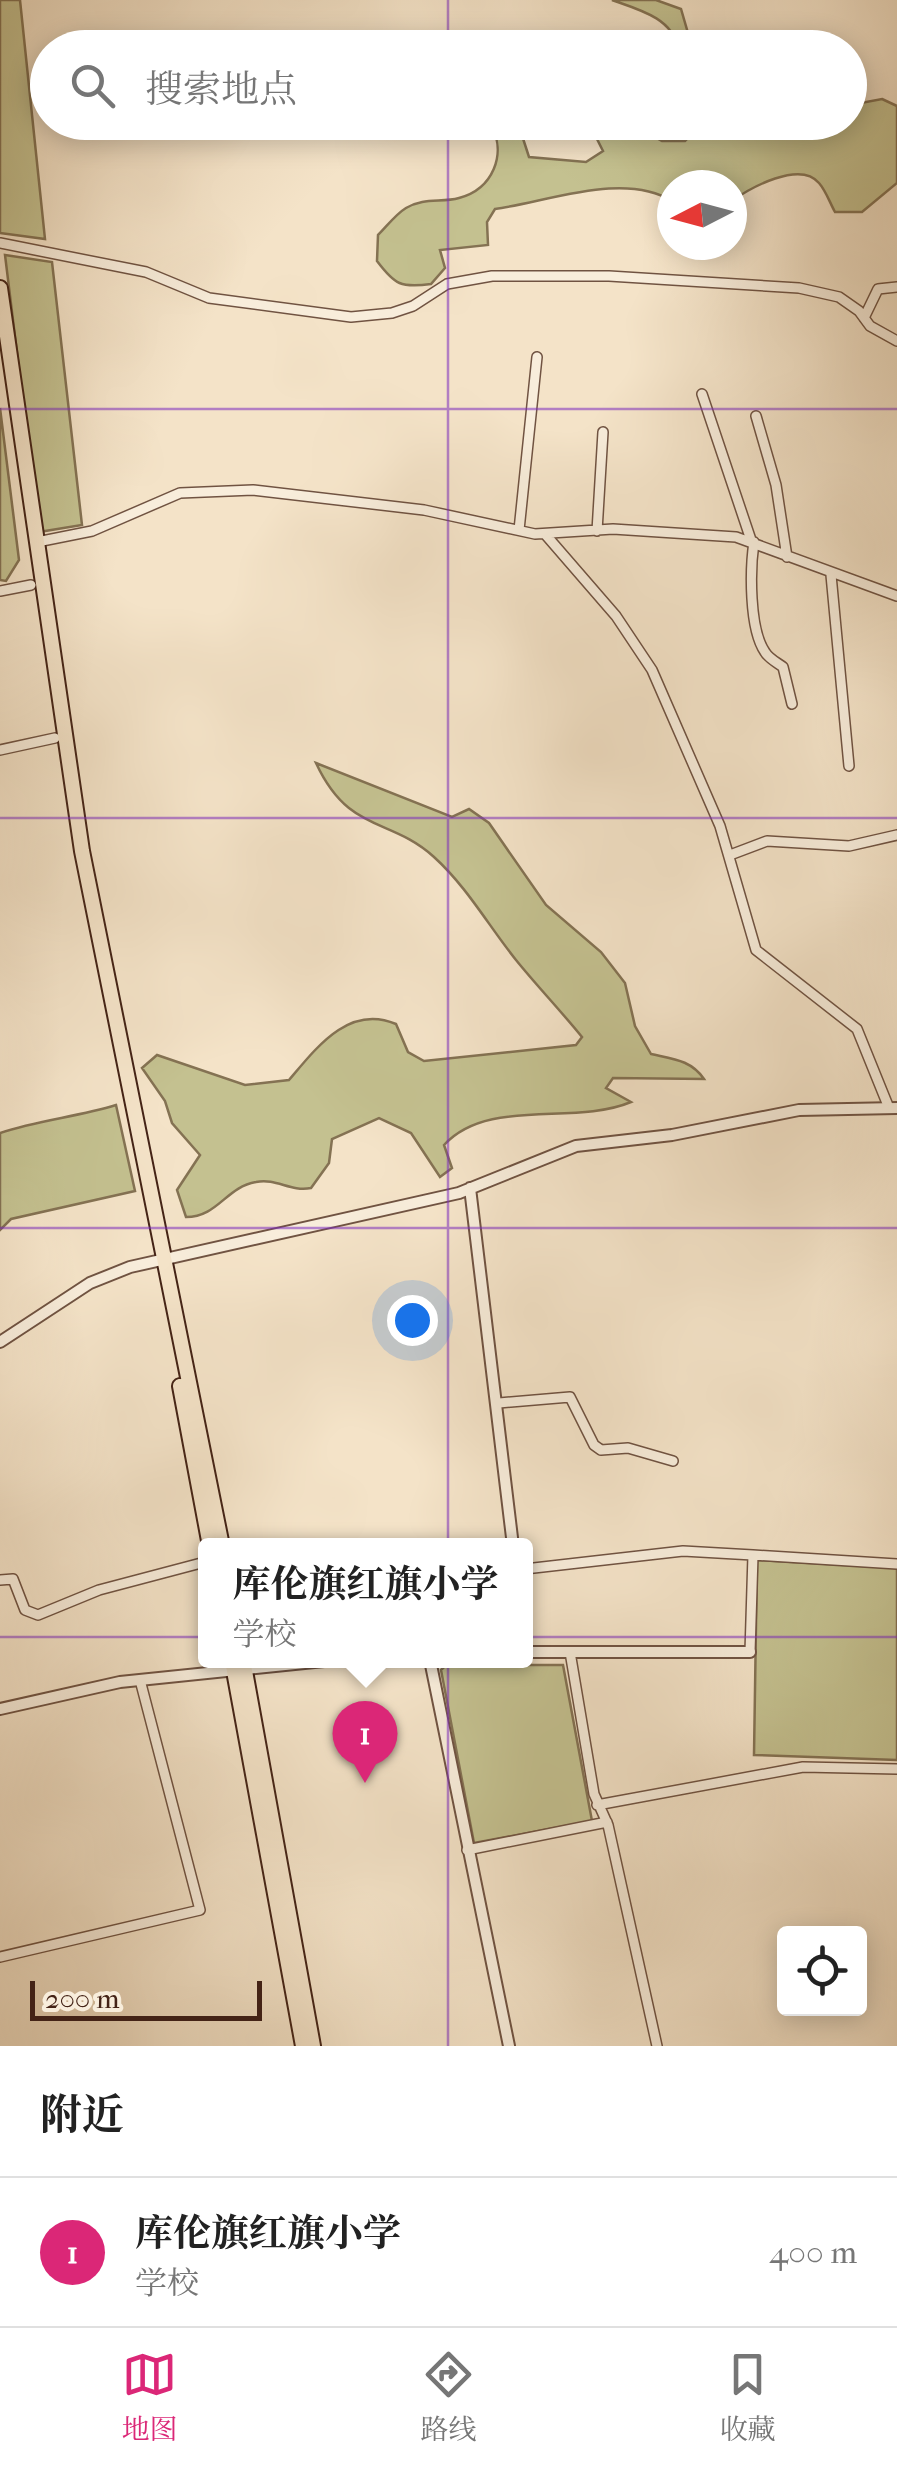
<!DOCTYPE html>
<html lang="zh">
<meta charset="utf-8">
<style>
:root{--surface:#fff;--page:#f2f2f2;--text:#222;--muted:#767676;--line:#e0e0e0;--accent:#db2777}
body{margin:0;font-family:"IM FELL French Canon","Noto Serif SC",serif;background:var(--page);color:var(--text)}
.controls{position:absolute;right:30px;bottom:30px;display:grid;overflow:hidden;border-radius:10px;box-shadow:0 5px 25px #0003}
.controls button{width:90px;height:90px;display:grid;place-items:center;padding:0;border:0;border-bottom:2px solid var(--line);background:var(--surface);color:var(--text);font:50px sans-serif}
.compass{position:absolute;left:657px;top:170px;width:90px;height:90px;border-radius:50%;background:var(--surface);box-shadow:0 5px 25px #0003;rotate:264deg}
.scale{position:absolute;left:30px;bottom:25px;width:232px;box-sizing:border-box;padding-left:10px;border:5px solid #442316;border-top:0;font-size:28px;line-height:35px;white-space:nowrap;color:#442316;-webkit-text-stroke:8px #f8eddb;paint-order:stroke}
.you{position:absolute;left:412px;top:1320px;width:35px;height:35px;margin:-25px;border:8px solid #fff;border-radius:50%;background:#1a73e8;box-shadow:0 0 0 15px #1a73e833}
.badge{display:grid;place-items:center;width:65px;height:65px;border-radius:50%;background:var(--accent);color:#fff;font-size:32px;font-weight:700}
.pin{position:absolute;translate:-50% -82px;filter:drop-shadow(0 2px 5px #0008)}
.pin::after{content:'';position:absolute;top:52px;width:35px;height:30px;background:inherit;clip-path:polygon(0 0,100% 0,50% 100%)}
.popup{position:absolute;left:198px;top:1538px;width:335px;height:130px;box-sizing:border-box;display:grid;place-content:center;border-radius:10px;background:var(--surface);filter:drop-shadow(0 2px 8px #0005);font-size:32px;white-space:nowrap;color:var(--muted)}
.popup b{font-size:38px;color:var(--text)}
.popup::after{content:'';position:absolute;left:50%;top:100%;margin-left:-20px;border:20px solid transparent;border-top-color:var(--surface)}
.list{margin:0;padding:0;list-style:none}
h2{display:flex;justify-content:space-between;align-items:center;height:130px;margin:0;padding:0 40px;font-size:42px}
h2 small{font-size:32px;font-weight:400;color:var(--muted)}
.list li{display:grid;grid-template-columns:65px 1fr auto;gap:30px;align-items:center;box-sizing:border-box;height:150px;padding:0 40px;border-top:2px solid var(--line)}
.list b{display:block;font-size:38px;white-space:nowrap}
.list p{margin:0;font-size:32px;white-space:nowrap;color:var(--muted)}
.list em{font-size:32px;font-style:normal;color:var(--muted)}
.icon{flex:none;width:55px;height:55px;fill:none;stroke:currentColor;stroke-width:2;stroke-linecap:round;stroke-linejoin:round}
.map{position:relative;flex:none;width:897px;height:2046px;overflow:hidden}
.search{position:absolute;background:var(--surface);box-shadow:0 5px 25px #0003;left:30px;right:30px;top:30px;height:110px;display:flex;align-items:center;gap:25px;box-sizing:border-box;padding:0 35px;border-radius:55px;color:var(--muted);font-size:38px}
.sheet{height:280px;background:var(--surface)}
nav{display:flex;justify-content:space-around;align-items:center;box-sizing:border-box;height:140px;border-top:2px solid var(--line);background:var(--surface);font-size:28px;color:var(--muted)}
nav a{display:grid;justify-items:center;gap:5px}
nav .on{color:var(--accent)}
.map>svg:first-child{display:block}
</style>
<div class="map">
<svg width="897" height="2046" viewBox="0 0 897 2046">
<rect width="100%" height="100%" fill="#f4e3c8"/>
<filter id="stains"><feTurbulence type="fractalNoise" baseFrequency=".002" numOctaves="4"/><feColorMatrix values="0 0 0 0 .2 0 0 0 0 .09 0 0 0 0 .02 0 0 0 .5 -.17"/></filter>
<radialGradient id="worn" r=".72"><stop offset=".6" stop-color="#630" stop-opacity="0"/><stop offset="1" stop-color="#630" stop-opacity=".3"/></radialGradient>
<path fill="#c4c190" stroke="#847253" stroke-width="2.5" d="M 0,0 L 20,0 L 45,239 L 0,233 Z
M 612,0 L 656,0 L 681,9 L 692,47 L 677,47 C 673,18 637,9 612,0 Z
M 882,99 L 897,106 L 897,183 L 862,212 L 835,212 C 830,203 826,191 819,183 C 800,160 750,188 732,201 L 732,185 L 672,185 L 672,201 C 624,171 547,202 495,209 L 487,222 L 488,245 L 440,250 L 445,268 L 431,284 C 401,288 395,285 377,261 L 378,235 C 387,226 396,214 406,208 C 424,197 441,203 459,198 C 493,189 507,154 491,125 L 418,137 L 390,123 L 518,123 L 529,157 L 586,162 L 603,151 L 589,123 L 629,123 L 662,141 L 685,141 L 695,131 L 693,123 L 777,127 L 791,123 L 850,122 L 850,105 Z
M 5,255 L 52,262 L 82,525 L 39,532 Z
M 0,408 L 19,560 L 6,581 L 0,580 Z
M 316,763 L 452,817 L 469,809 L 489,823 L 546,905 L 601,952 L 625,983 L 635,1026 L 651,1054 C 673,1059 691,1060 704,1079 L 613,1078 L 606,1088 L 631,1102 C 574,1126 488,1097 444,1145 L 452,1168 L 440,1177 L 411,1133 L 379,1118 L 332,1139 L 329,1163 L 311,1188 C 290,1192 277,1178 256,1182 C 226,1187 218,1217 186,1217 L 177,1190 L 200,1155 L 172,1123 L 165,1101 L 142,1068 L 157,1055 L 245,1085 L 289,1080 C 317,1047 349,1004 396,1024 L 408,1052 L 424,1061 L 576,1045 L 582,1037 C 561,1011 537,986 516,960 C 488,925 467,887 434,857 C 390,817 349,834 316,763 Z
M 116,1105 L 135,1191 L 11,1219 L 0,1230 L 0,1133 C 38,1120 77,1117 116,1105 Z
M 757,1560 L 897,1568 L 897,1760 L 754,1755 Z
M 446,1665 L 563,1665 L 592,1821 L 474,1843 L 441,1670 Z"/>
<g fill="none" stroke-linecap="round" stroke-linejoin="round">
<g stroke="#705342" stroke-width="12">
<path id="minor" d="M 0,243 L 146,272 L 209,298 L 351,317 L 392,313 L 413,306 L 447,284 L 492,276 L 609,276 L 799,288 L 839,297 L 859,311 L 870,326 L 897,341
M 864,318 L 878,289 L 897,287
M 702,394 L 751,540
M 756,416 L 776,485 L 787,557
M 519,530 L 537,357
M 597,531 L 603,432
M 545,534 L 616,616 L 652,670 L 720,826 L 756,950 L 857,1029 L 889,1108
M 37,542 L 92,531 L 180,493 L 253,490 L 424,510 L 535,534 L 613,529 L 736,537 L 897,596
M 754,542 C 750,569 749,629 765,652 C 769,659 778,663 783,667 L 792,704
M 831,575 L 849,766
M 0,591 L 31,585
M 0,750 L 55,738
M 730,855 L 767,841 L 849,846 L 897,835
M 499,1403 L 570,1397 L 594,1445 L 601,1450 L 628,1448 L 673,1461
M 525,1569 L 683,1551 L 753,1555
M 0,1580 L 13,1579 L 25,1610 L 38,1615 L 99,1590 L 205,1562
M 570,1652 L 594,1794 L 608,1825 L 657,2046
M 750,1652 L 753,1555 L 897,1564
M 597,1805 L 803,1767 L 897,1769
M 467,1850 L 607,1822
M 0,1957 L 200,1910 L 140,1680"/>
</g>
<g stroke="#705342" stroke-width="14">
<path id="tertiary" d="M 470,1188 L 513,1546
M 0,1342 L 90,1283 L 130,1267 L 459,1193 L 576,1146 L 672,1135 L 799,1110 L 897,1108
M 525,1652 L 750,1652
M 430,1660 L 509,2046
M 0,1709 L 120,1682 L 334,1660"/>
</g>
<g stroke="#442316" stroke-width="18">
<path id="primary" d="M 0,288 L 82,851 L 222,1546
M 180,1386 L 210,1546
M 232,1660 L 303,2046
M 243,1660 L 313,2046"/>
</g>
<use href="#minor" stroke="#f8eddb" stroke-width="9"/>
<use href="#tertiary" stroke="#f8eddb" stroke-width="10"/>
<use href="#primary" stroke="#f4e3c8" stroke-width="14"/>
</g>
<path fill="none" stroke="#7b2cbf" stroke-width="2.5" stroke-opacity="0.55" d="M 448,0 L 448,48M 448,122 L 448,2046M 0,409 L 897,409M 0,818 L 897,818M 0,1228 L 897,1228M 0,1637 L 897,1637"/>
<rect width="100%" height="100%" filter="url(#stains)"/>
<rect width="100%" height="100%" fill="url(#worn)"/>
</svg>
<div class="controls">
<button><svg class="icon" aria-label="locate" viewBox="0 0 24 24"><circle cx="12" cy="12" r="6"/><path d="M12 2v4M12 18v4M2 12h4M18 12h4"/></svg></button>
</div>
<svg class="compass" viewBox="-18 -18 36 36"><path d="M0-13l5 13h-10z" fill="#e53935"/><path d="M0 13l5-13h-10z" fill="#767676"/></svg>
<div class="scale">200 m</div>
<div class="you"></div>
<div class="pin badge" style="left:365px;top:1783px">1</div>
<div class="popup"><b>库伦旗红旗小学</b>学校</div>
<div class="search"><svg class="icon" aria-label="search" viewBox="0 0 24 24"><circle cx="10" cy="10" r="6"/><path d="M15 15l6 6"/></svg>搜索地点</div>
</div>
<section class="sheet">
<h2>附近<small></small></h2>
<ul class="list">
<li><span class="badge">1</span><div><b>库伦旗红旗小学</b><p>学校</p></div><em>400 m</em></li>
</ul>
</section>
<nav>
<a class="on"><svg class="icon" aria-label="map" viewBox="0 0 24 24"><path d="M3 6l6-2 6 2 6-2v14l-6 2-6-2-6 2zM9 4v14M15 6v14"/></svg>地图</a>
<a><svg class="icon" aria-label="directions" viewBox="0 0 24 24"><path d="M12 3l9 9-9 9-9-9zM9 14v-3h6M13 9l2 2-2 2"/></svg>路线</a>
<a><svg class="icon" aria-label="saved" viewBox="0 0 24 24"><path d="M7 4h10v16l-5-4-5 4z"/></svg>收藏</a>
</nav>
